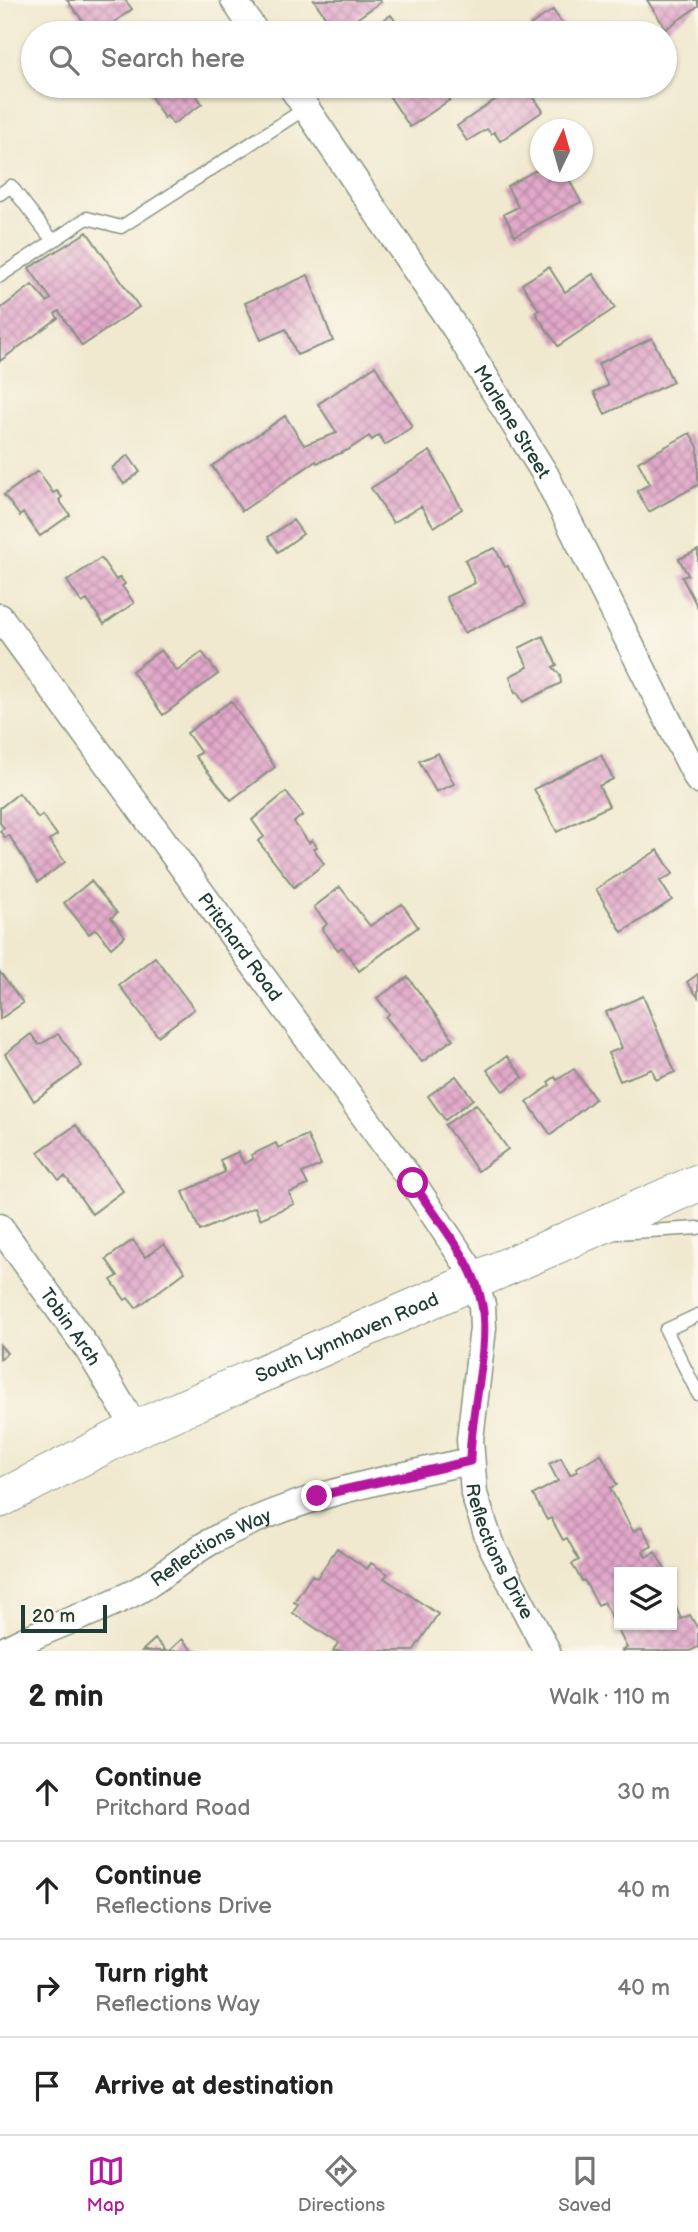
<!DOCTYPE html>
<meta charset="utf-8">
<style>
:root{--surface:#fff;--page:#f6f6f6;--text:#222;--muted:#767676;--line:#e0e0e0;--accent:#b5179e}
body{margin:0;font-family:"Balsamiq Sans",sans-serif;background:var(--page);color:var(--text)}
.controls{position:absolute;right:21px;bottom:21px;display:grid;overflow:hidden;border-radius:0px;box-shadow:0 2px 5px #0004}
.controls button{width:63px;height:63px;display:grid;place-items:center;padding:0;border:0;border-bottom:2px solid var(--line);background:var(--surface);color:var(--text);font:35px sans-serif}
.compass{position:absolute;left:530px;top:119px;width:63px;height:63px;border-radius:50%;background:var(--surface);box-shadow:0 2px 5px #0004;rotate:5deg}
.scale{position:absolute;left:21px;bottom:18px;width:86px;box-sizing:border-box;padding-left:7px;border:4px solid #1f3d34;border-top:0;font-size:19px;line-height:24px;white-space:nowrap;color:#1f3d34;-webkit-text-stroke:5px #fbf7ec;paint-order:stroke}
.stop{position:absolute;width:21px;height:21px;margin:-16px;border:5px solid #b5179e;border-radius:50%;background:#fff}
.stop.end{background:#b5179e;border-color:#fff;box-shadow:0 2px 7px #0008}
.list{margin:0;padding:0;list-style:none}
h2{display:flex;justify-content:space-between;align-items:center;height:91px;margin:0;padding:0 28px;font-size:30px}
h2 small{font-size:23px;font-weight:400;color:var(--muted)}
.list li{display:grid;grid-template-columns:46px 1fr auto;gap:21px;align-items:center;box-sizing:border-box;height:98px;padding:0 28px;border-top:2px solid var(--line)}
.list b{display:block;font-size:26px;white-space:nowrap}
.list p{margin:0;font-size:23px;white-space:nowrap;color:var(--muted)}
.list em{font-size:23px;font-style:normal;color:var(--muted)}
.icon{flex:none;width:38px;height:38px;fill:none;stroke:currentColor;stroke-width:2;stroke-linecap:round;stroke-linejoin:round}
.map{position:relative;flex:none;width:698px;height:1651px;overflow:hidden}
.search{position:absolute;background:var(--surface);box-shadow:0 2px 5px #0004;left:21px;right:21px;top:21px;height:77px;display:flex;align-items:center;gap:18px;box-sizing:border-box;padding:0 24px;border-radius:38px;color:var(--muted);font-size:26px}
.sheet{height:483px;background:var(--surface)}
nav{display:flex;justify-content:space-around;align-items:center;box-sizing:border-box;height:98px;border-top:2px solid var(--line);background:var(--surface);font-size:19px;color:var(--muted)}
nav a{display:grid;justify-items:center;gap:4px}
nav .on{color:var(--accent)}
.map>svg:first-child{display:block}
</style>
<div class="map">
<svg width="698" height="1651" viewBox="0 0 698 1651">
<defs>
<pattern id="building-cross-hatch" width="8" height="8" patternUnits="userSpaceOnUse" patternTransform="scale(1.75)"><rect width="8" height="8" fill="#e2a8ca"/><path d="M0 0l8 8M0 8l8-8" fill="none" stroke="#b78aa5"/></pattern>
</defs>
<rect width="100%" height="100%" fill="#fbf7ec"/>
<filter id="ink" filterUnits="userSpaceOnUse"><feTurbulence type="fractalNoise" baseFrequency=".0143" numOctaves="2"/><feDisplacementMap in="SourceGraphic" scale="14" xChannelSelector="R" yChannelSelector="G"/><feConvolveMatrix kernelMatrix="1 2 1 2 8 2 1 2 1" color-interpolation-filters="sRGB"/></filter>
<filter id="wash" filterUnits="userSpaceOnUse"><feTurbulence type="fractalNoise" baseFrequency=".00686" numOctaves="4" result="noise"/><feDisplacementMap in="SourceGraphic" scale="28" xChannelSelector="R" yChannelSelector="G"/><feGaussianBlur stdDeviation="1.57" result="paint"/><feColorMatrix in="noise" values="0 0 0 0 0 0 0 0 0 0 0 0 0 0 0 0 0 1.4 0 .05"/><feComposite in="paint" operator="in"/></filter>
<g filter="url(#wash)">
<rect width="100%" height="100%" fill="#f0e9cf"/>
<g id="blocks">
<path fill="url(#building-cross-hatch)" d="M 67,0 L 125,0 L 132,9 L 100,33 L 92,33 Z
M 314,0 L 380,0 L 381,2 L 336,33 Z
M 647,0 L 698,0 L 698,6 L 666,29 Z
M 553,10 L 569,33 L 535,33 L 530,25 Z
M 391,15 L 404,33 L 362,33 Z
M 145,86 L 190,86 L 202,104 L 173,124 L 167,116 L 164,118 Z
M 401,86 L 470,86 L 410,127 L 388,94 Z
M 515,86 L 526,86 L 543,111 L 500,141 L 494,132 L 491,134 L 487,129 L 467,141 L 457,126 Z
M 540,168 L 540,172 L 565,172 L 581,202 L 515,236 L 504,214 L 518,207 L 507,186 Z
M 87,232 L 139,307 L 82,346 L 59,311 L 55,314 L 58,318 L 0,361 L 0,309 L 32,285 L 47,302 L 51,299 L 29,268 Z
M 549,267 L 565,292 L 593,274 L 615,308 L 558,346 L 535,312 L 539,310 L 522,284 Z
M 308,275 L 333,341 L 297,355 L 286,329 L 261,340 L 245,303 Z
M 652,338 L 673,382 L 605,414 L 594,392 L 608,386 L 598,364 Z
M 375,366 L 412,427 L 385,445 L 379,435 L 372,440 L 369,436 L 348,450 L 317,463 L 316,461 L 242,511 L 212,466 L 285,416 L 304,445 L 337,433 L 318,404 Z
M 690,433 L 698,447 L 698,485 L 649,512 L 637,491 L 650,484 L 638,462 Z
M 430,451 L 462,509 L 434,527 L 421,506 L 393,523 L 371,488 Z
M 128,455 L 140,472 L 124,484 L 112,468 Z
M 38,471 L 53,493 L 57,491 L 62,497 L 59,500 L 70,515 L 40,536 L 23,513 L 20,516 L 4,495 Z
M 293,520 L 303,534 L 278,552 L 268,537 Z
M 495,548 L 505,567 L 508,566 L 526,604 L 464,633 L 446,597 L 475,583 L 465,560 Z
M 698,550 L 698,608 L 682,577 L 688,575 L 679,559 Z
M 101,558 L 116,580 L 120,577 L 125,584 L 122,586 L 134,603 L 104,624 L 87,600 L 82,603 L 67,581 Z
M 543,636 L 557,665 L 553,667 L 560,675 L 561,683 L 523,702 L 517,692 L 515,693 L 510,676 L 528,667 L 519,648 Z
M 161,650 L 177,671 L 202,652 L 218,674 L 163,715 L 132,671 Z
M 231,701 L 275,767 L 231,800 L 195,756 L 201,753 L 187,733 Z
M 438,753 L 454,784 L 436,792 L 419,761 Z
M 601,755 L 613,779 L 599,786 L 609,806 L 557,832 L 534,789 Z
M 286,792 L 303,815 L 294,822 L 309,843 L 312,840 L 317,847 L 314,849 L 324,864 L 294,887 L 258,841 L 264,837 L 252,820 Z
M 19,793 L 38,818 L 42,815 L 57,835 L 49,840 L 65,862 L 38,882 L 9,835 L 5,838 L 0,831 L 4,828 L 0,823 L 0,808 Z
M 658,850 L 673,874 L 660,881 L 672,900 L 622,932 L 596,889 Z
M 91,881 L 117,913 L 111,918 L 125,936 L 111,948 L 96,929 L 89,934 L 64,903 Z
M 340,887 L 370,926 L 402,904 L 418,927 L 359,971 L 342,947 L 338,950 L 322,929 L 327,924 L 314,907 Z
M 155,957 L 194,1009 L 158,1036 L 119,985 Z
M 0,972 L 23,1003 L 0,1019 Z
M 698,974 L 698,997 L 687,982 Z
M 408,977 L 453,1039 L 422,1062 L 386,1017 L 389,1014 L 377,998 Z
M 643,996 L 675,1072 L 656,1080 L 652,1069 L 620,1081 L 608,1053 L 622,1048 L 606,1012 Z
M 31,1034 L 39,1045 L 58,1034 L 82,1066 L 34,1101 L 5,1054 Z
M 507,1056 L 523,1077 L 503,1091 L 487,1070 Z
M 574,1069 L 595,1099 L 551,1135 L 527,1102 L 550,1085 L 548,1082 L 555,1077 L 557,1080 Z
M 456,1076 L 473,1099 L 445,1120 L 428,1096 Z
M 476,1104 L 508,1149 L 478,1171 L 445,1125 Z
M 76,1125 L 123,1191 L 92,1214 L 65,1176 L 59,1180 L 38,1152 Z
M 307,1135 L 321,1165 L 302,1173 L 308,1185 L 289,1193 L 294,1204 L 260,1219 L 255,1207 L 200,1231 L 183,1192 L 225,1172 L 220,1160 L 238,1152 L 244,1164 L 253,1159 L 251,1155 L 276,1143 L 278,1148 Z
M 133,1240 L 145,1257 L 164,1244 L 185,1272 L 136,1308 L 128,1298 L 125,1300 L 111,1280 L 118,1276 L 106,1259 Z
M 0,1345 L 7,1353 L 0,1359 Z
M 601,1454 L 617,1485 L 610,1488 L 633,1531 L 642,1527 L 652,1546 L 643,1551 L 646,1557 L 655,1552 L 665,1569 L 659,1572 L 619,1572 L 619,1625 L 672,1625 L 672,1598 L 681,1619 L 690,1615 L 698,1629 L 698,1647 L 690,1651 L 621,1651 L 627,1648 L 604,1602 L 598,1605 L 584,1580 L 582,1581 L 572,1564 L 579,1560 L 567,1538 L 563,1540 L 551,1518 L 547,1520 L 533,1495 L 558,1481 L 549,1464 L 561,1458 L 570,1475 L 578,1471 L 576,1468 Z
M 337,1548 L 367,1569 L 371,1563 L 388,1574 L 384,1578 L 438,1614 L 413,1651 L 333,1651 L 338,1643 L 293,1613 L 298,1604 L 294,1602 L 312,1575 L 317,1578 Z
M 155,1639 L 166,1651 L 142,1651 Z
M 182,1639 L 193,1651 L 169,1651 Z"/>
</g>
</g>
<g filter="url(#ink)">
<use href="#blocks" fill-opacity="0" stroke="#889382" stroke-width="2"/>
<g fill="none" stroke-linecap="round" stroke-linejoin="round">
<g stroke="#889382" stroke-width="15">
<path id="lane" d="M 0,194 L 11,186 L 53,241 L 87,218 L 121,227 L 306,108
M 0,276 L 53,241
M 617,1233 L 698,1228
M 698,1315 L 666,1330 L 698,1394"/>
</g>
<g stroke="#889382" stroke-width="29">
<g id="street">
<path d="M 234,0 L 256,33"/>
<path id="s1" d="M 291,86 L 455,328 L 545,474 L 698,780"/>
<path id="s2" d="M 0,617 L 413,1183 L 471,1271 L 482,1305 L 483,1328 L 470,1439 L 474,1494 L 490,1543 L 547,1651"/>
<path id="s3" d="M 0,1227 L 89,1351 L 136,1429"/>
<path id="s4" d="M 3,1651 C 46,1627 95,1614 139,1590 C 164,1576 185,1556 210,1542 C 291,1497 381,1480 470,1461"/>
</g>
</g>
<g stroke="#889382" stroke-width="39">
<g id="secondary">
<path id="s5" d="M 0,1499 L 136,1429 L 698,1183"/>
</g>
</g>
<use href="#lane" stroke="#fff" stroke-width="12"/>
<use href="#street" stroke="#fff" stroke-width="26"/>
<use href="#secondary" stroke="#fff" stroke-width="37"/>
</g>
</g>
<g fill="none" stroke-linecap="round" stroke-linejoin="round" filter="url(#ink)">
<path stroke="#b5179e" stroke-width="9" d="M 317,1496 L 470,1461 C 470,1413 490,1350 482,1305 C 474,1260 437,1220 413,1183"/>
</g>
<g text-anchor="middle" stroke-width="5" stroke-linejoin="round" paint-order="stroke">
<g font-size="19" fill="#1f3d34" stroke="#fbf7ec">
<text dy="7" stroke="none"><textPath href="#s1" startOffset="402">Marlene Street</textPath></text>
<text dy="7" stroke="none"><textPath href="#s2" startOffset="408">Pritchard Road</textPath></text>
<text dy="7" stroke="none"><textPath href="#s3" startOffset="122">Tobin Arch</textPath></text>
<text dy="7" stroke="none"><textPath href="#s5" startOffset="383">South Lynnhaven Road</textPath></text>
<text dy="7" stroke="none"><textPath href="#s4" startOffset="233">Reflections Way</textPath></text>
<text dy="7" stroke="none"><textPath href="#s2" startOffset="1094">Reflections Drive</textPath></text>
</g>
</g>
</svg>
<div class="controls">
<button><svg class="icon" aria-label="layers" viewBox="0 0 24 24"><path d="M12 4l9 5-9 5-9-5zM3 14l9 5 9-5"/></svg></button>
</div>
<svg class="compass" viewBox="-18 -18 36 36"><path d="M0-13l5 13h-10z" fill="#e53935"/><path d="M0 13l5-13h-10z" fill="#767676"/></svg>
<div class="scale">20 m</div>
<div class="stop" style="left:413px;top:1183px"></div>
<div class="stop end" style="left:317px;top:1496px"></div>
<div class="search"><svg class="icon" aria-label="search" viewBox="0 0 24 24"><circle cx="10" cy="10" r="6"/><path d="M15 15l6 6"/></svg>Search here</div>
</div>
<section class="sheet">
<h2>2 min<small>Walk · 110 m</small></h2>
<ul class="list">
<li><svg class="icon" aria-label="ahead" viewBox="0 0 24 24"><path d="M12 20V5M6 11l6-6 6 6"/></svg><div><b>Continue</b><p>Pritchard Road</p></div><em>30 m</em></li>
<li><svg class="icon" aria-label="ahead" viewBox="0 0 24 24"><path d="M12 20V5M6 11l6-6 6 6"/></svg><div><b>Continue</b><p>Reflections Drive</p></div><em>40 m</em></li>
<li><svg class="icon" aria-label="right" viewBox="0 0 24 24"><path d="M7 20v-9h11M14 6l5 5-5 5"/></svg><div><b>Turn right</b><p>Reflections Way</p></div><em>40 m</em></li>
<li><svg class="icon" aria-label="arrive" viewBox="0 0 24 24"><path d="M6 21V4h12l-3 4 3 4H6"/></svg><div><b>Arrive at destination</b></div></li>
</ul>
</section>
<nav>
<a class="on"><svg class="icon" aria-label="map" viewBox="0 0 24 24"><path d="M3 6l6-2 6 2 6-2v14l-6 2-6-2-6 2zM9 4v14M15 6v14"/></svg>Map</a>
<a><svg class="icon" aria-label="directions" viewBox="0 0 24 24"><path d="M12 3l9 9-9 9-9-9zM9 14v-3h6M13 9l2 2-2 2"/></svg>Directions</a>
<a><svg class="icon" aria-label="saved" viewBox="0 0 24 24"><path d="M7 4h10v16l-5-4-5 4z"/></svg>Saved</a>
</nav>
